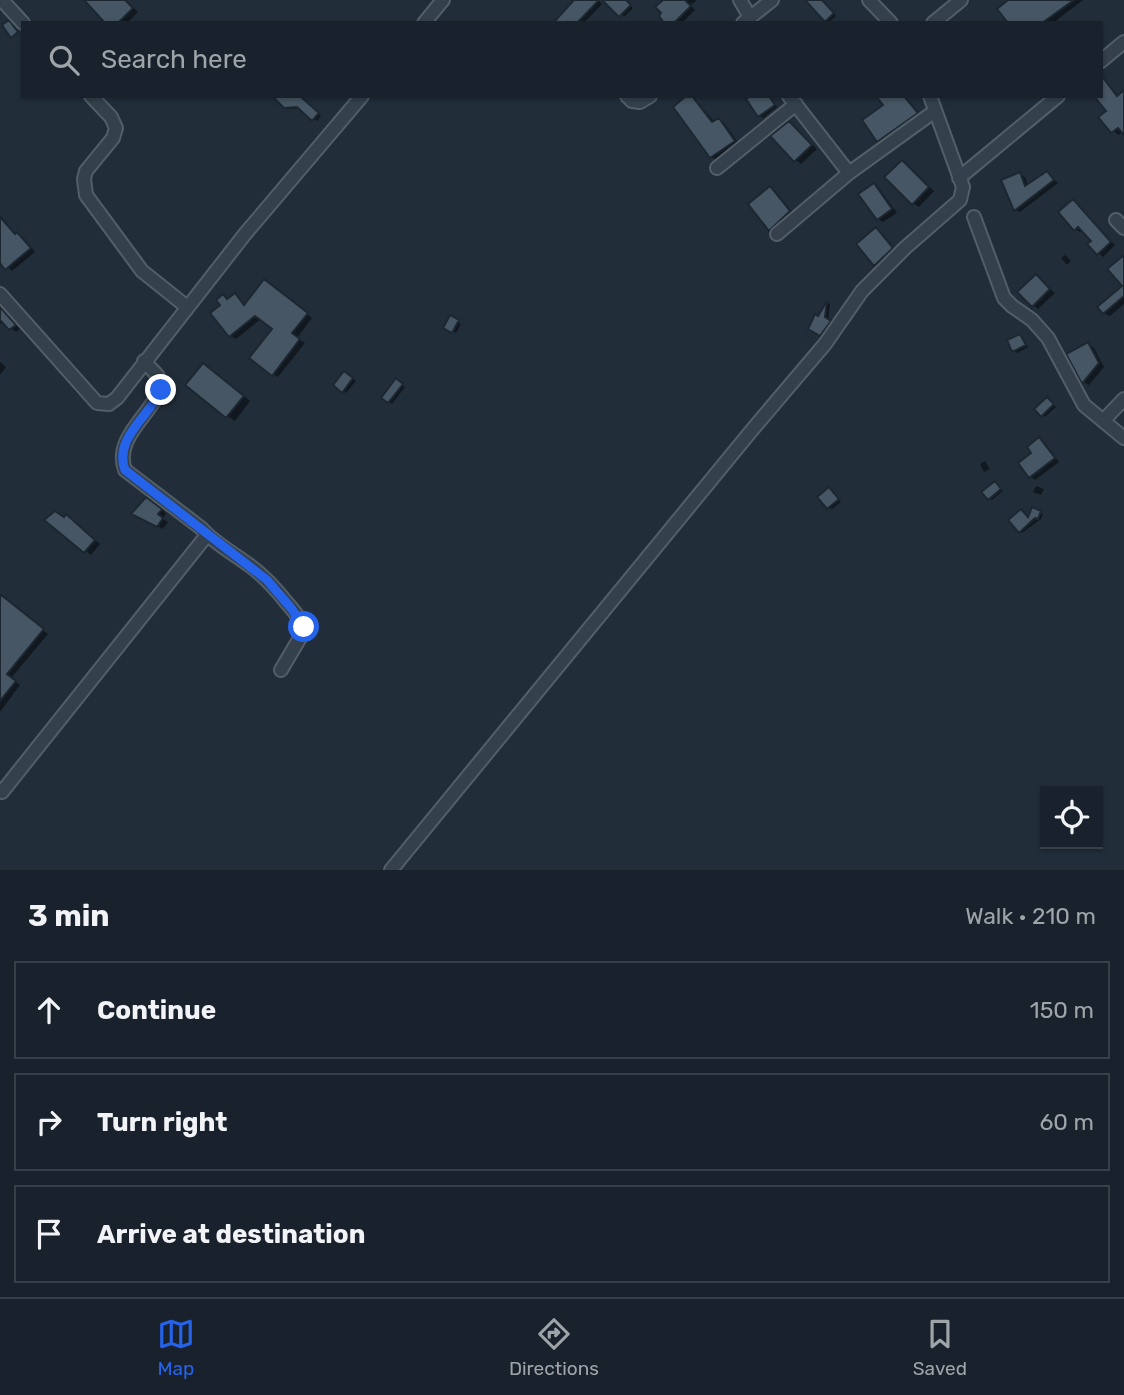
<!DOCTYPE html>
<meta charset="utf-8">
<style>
:root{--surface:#19222c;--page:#262f38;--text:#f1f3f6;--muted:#9fa4a9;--line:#373f48;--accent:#2563eb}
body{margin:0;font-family:Rubik,sans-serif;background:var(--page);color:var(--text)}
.controls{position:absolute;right:21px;bottom:21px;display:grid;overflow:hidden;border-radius:0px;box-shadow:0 2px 5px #0004}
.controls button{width:63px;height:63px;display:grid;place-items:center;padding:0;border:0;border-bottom:2px solid var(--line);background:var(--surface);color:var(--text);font:35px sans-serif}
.stop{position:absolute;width:21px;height:21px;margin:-16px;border:5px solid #2563eb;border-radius:50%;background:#fff}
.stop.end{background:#2563eb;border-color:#fff;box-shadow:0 2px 7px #0008}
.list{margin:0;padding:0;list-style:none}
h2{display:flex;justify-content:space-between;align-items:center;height:91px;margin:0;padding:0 28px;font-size:30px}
h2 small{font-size:23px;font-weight:400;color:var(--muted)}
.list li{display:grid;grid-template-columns:46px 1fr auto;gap:21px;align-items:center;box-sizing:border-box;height:98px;margin:0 14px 14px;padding:0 14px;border:2px solid var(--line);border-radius:0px}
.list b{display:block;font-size:26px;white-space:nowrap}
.list em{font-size:23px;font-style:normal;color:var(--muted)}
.icon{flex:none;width:38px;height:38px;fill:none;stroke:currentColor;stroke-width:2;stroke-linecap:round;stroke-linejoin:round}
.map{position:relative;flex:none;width:1124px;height:870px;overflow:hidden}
.search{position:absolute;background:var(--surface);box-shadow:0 2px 5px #0004;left:21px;right:21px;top:21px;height:77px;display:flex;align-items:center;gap:18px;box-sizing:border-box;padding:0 24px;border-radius:0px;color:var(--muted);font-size:26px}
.sheet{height:427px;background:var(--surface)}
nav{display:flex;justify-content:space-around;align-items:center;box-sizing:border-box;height:98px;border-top:2px solid var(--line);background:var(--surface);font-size:19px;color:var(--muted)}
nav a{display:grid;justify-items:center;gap:4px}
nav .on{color:var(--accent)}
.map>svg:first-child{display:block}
</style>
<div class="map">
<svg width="1124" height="870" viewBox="0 0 1124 870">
<rect width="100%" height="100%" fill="#212e3a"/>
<path fill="#0007" d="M 91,0 L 126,0 L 138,12 L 127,23 L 108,23 Z
M 571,0 L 598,0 L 602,4 L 584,23 L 560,23 L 573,3 Z
M 612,0 L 625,0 L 633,8 L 624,17 Z
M 665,0 L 697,0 L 691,5 L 695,10 L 682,23 L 668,23 Z
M 813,0 L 822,0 L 836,16 L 829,22 L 826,20 Z
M 1011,0 L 1083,0 L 1053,23 L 1010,23 Z
M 1106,83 L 1119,96 L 1124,93 L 1124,132 L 1118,135 L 1101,117 L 1108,111 L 1101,96 Z
M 300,96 L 321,116 L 317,121 L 301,108 L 289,109 L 285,106 Z
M 691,96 L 715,122 L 719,120 L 724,123 L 740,145 L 717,160 L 711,157 Z
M 754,96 L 770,96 L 777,107 L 763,118 L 759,116 Z
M 878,96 L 905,96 L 922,116 L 884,144 L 879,140 L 886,105 Z
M 789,123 L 817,149 L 801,164 L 796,160 Z
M 902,162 L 934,191 L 919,207 L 913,203 Z
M 1047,173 L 1058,183 L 1020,212 L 1015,210 L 1019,174 L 1025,177 L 1028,186 Z
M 874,185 L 879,188 L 897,213 L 883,222 L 878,219 Z
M 771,188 L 776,192 L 795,215 L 776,233 L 770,229 Z
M 1073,201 L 1115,245 L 1103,257 L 1089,244 L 1093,241 L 1083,229 L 1080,232 L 1075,229 Z
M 0,215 L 16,235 L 23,237 L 35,252 L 12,271 L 0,260 Z
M 876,229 L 882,233 L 897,252 L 881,268 L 875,265 L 858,244 Z
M 1065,255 L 1071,261 L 1067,265 L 1061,258 Z
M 1036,276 L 1055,293 L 1038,309 L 1033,305 Z
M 270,285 L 312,318 L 297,338 L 305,343 L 278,377 L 273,374 L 274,329 L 261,319 L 236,339 L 230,335 L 222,306 L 224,296 L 229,299 L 235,295 L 246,305 Z
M 1124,287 L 1124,304 L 1110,316 L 1104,313 Z
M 828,303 L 830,304 L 828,321 L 833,324 L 824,337 L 810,328 Z
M 0,306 L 20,329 L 16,332 L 6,324 L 4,325 L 0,323 Z
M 450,317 L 461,324 L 456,333 L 445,327 Z
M 1020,336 L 1028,347 L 1017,353 L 1014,351 Z
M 1088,344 L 1094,348 L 1104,367 L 1089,385 L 1084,382 L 1069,355 Z
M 0,362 L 6,367 L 0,375 Z
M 211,370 L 250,401 L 235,421 L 227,416 Z
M 344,373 L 356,381 L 346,393 L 343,391 Z
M 400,383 L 405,387 L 392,404 L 389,402 Z
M 1050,401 L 1056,407 L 1045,417 L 1042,415 Z
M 1040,439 L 1045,443 L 1059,462 L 1035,480 L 1030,476 L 1033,453 Z
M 985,461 L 990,469 L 984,472 L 980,464 Z
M 995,483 L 1003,491 L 992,500 L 989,499 Z
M 1036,486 L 1044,489 L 1041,495 L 1033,492 Z
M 832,491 L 841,502 L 832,509 L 828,507 Z
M 152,502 L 166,513 L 163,519 L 168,522 L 163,529 L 134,514 Z
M 1033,509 L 1043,514 L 1041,519 L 1022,533 L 1020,531 Z
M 47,520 L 72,520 L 100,544 L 91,555 Z
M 0,595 L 48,634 L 11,678 L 20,685 L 0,712 Z"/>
<path fill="#475664" stroke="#1c2731" stroke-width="2" d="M 84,0 L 125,0 L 133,8 L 118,23 L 105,23 Z
M 574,0 L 599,0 L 577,23 L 553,23 Z
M 602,0 L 626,0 L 631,5 L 619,17 Z
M 663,0 L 685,0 L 691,6 L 674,23 L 664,23 L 659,16 L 661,13 L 655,7 Z
M 805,0 L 822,0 L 834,13 L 825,22 Z
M 1008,0 L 1074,0 L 1042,23 L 1008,23 L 997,9 Z
M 9,20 L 18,32 L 11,38 L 2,25 Z
M 1101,75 L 1117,96 L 1124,90 L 1124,135 L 1118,128 L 1111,133 L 1098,117 L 1106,111 L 1094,96 L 1101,96 Z
M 272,96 L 300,96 L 319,113 L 312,121 L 297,107 L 284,108 Z
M 686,96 L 692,96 L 712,122 L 719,118 L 735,141 L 710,158 L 673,107 Z
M 751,96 L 769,96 L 775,105 L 758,117 L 746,99 Z
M 876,96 L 904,96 L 918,113 L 877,142 L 862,120 L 883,105 Z
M 789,121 L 812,145 L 794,162 L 770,136 Z
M 902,160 L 929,187 L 912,205 L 884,177 Z
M 1047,171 L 1054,180 L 1014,211 L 1001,180 L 1020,172 L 1025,186 Z
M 874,183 L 892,209 L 877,220 L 858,194 Z
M 770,186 L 790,211 L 769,231 L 748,204 Z
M 1073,199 L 1111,242 L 1097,255 L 1087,244 L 1091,241 L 1078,227 L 1074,231 L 1058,212 Z
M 0,217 L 15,234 L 17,232 L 31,248 L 5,270 L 0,263 Z
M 876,227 L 893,248 L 874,266 L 856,244 Z
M 1124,255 L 1124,296 L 1103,314 L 1097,307 L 1122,286 L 1107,269 Z
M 1036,274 L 1050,289 L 1032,307 L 1017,292 Z
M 264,279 L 308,313 L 292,333 L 300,339 L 272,376 L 249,358 L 272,329 L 255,316 L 229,337 L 210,313 L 220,305 L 216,300 L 223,294 L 227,299 L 235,293 L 244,305 Z
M 827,301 L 825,317 L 831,321 L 820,336 L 808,329 L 815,314 L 818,316 Z
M 0,307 L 16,325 L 9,330 L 0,320 Z
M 450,315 L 459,320 L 452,333 L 443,328 Z
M 1020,334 L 1026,345 L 1012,352 L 1007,340 Z
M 1088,342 L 1099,363 L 1082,384 L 1066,354 Z
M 203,363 L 244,396 L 226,418 L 185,385 Z
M 344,371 L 353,378 L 342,393 L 333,385 Z
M 396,378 L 403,384 L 388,403 L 381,398 Z
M 1047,397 L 1054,404 L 1041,417 L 1034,409 Z
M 1039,437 L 1055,458 L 1029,478 L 1018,463 L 1031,453 L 1027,447 Z
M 995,481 L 1001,489 L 988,500 L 981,492 Z
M 829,487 L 839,499 L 827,509 L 817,497 Z
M 146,497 L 162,509 L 158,514 L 163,518 L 157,527 L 131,514 Z
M 1032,507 L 1041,511 L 1038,519 L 1035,518 L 1019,533 L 1008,520 L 1021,509 L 1028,517 Z
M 55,511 L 64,517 L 66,514 L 95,540 L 84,553 L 44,520 Z
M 0,594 L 44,629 L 7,674 L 16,681 L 0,701 Z"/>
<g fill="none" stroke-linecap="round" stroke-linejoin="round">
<g stroke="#525e68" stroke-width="16">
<path id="minor" d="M 2,0 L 23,23
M 740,0 L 750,17
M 869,0 L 891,23
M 424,23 L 443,0
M 743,23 L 772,0
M 933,23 L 961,0
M 1101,61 L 1124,42
M 91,96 L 111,117 L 116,128 L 113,138 L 86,171 L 84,179 L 86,195 L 142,271 L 187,307
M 627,96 L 632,101 L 640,102 L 650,96
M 789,96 L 849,173
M 717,168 L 796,104
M 959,178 L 1058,96
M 974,217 L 1004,298 L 1012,306 L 1032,320 L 1048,338 L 1084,405 L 1124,438
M 1116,220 L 1124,228
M 777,234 L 849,173 L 935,111
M 0,294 L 97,403 L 109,404 L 117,398 L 245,234 L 362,96
M 144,361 L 157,375 L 162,385 C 153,414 113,437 125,470 L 201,528 C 214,543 233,553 249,565 C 263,575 276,589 287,603 C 294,611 302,620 304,631 L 281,670
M 1103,421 L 1124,399
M 2,792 L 207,535
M 391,870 L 752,430 L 825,344 L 862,291 L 905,248 L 960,200 L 963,187 L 930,96"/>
</g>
<use href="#minor" stroke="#34404b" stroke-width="12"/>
</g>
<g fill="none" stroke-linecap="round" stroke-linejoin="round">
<path stroke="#2563eb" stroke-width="9" d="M 161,390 C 150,416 113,438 125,470 L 267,580 L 291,608 L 304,627"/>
</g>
</svg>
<div class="controls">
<button><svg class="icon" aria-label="locate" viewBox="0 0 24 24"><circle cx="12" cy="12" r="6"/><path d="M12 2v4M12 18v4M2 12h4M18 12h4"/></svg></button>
</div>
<div class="stop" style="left:304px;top:627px"></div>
<div class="stop end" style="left:161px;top:390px"></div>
<div class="search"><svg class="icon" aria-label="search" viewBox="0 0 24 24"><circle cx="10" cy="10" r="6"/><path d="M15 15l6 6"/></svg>Search here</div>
</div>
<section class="sheet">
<h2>3 min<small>Walk · 210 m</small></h2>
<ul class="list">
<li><svg class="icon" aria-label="ahead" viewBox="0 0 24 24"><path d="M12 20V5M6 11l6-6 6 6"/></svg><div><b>Continue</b></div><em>150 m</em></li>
<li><svg class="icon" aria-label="right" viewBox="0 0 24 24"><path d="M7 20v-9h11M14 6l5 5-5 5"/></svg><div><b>Turn right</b></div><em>60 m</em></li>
<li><svg class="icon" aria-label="arrive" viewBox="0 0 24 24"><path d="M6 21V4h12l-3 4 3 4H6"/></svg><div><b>Arrive at destination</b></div></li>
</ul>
</section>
<nav>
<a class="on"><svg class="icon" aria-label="map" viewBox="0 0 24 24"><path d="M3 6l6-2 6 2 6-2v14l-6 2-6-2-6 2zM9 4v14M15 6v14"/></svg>Map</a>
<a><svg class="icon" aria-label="directions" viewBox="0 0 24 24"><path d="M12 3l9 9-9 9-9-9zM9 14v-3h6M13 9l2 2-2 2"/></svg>Directions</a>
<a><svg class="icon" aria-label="saved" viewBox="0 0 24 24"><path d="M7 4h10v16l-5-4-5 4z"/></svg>Saved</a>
</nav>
